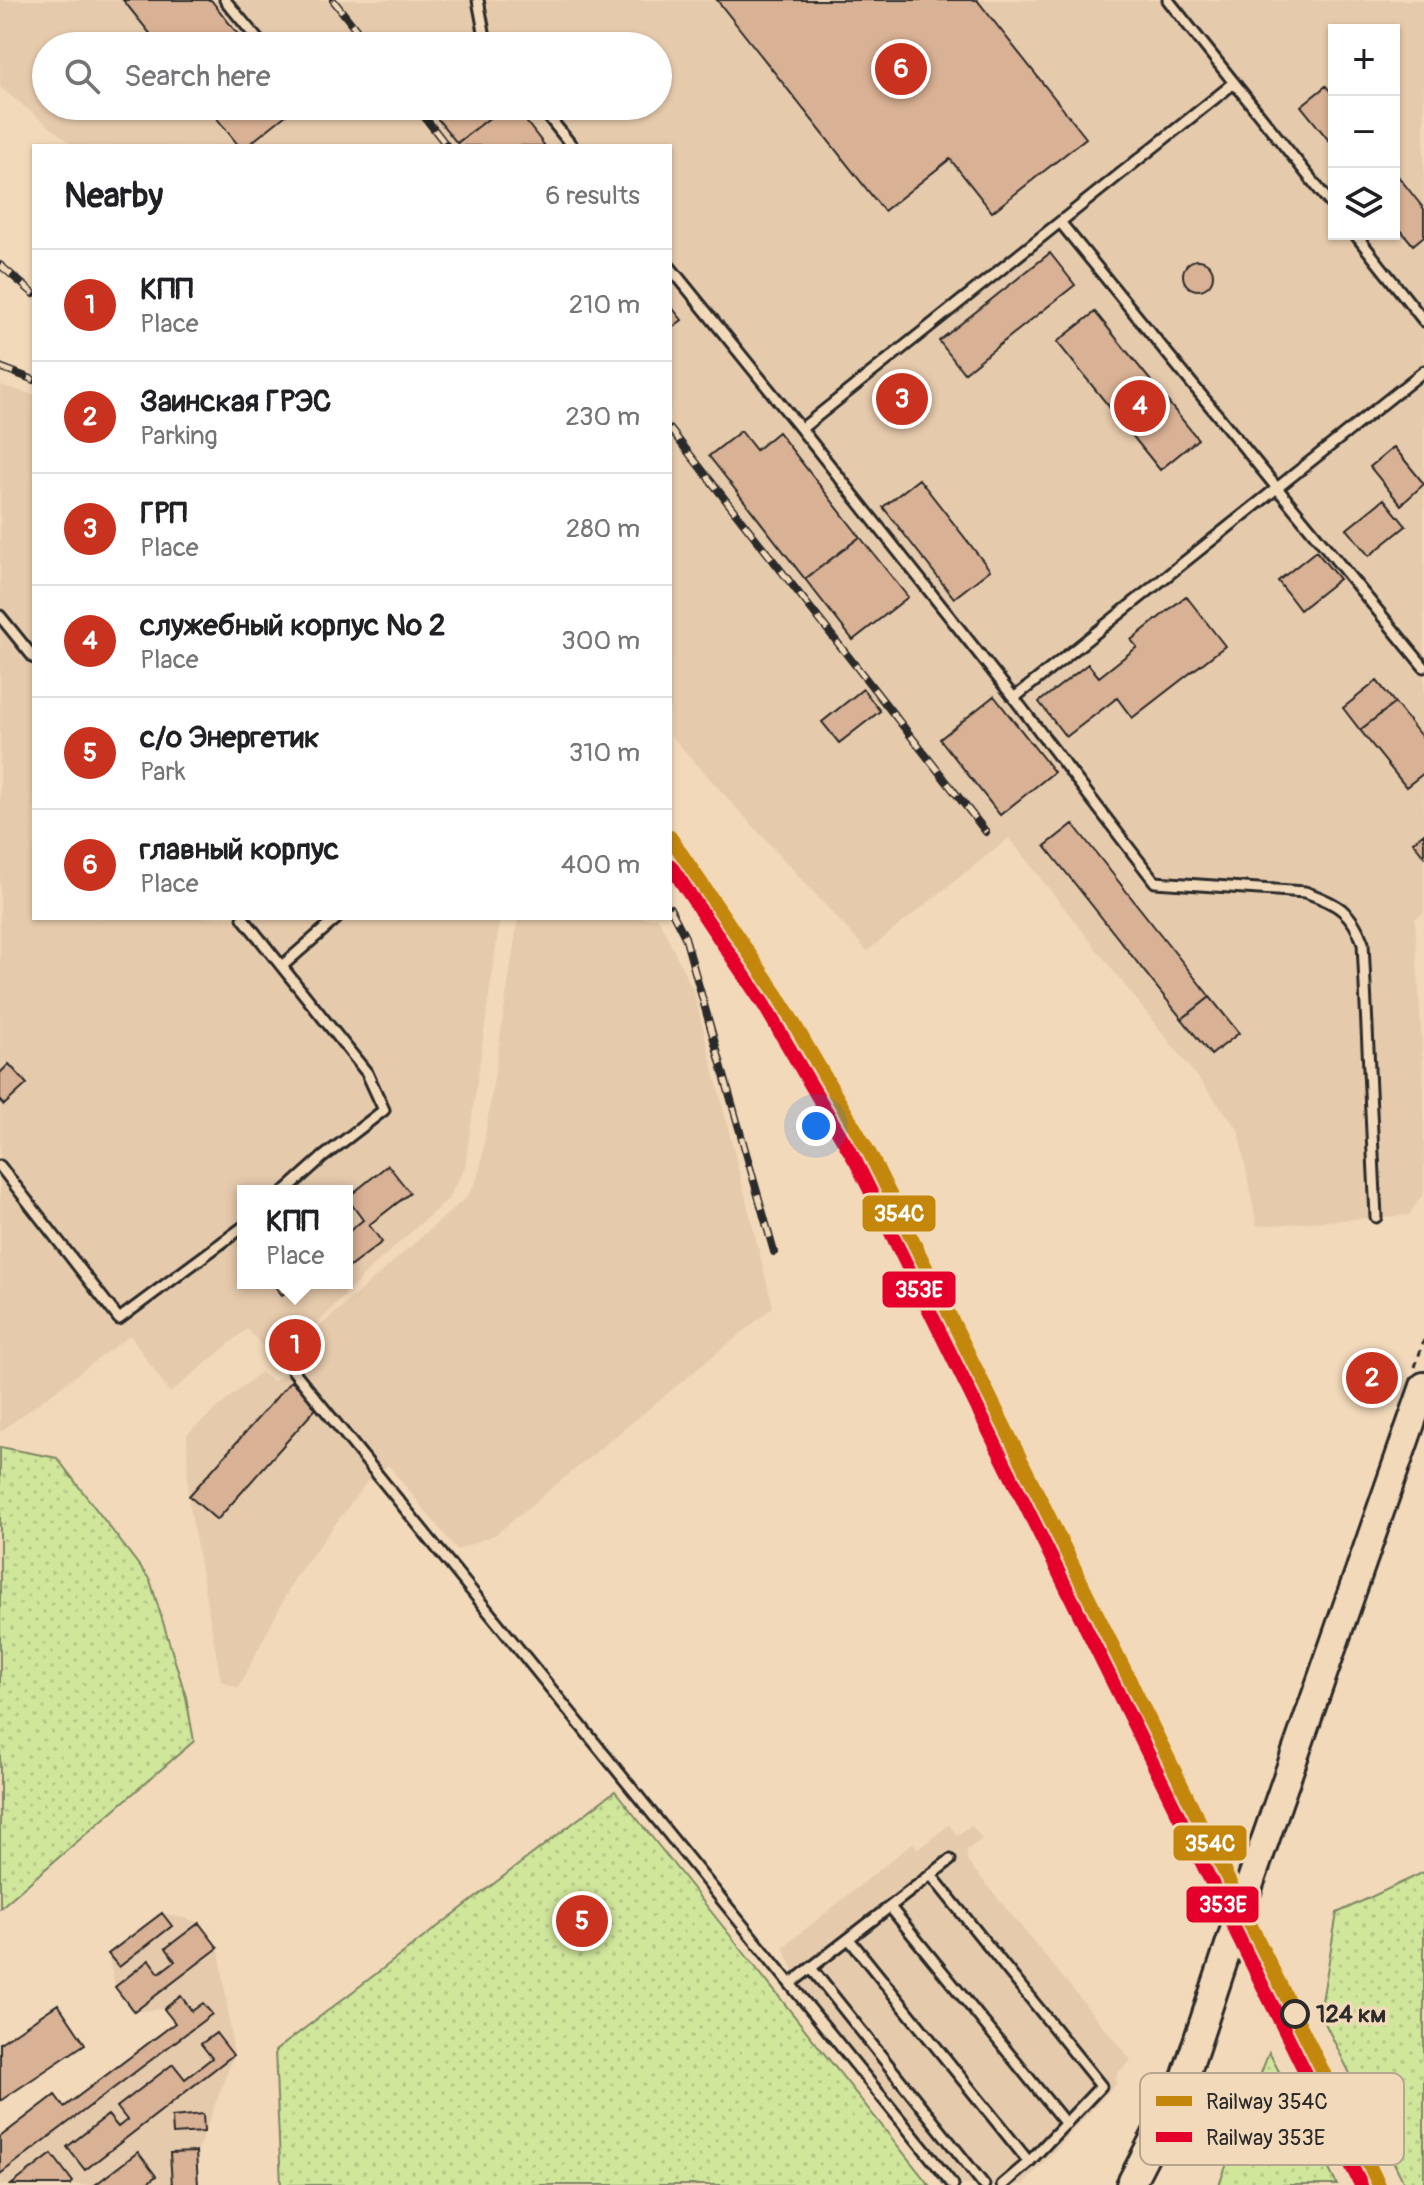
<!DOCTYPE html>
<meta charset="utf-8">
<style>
:root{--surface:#fff;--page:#f6f6f6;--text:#202124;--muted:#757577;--line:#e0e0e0;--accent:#c8321e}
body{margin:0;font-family:Pangolin,sans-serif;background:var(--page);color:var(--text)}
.controls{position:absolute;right:24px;top:24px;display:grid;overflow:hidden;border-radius:0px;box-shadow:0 2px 6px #0004}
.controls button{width:72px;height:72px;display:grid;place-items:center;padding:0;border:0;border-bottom:2px solid var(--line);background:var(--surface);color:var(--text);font:40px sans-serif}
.you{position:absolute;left:816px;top:1126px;width:28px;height:28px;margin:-20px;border:6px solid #fff;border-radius:50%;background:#1a73e8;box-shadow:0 0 0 12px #1a73e833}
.badge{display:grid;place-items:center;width:52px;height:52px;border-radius:50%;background:var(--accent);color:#fff;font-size:26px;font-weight:700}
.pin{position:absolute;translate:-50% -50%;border:4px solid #fff;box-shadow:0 2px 8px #0006}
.popup{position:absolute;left:237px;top:1185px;width:116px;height:104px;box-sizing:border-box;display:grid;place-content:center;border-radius:0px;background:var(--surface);filter:drop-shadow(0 2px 6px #0005);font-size:26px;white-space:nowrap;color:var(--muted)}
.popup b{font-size:30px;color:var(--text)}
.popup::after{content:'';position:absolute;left:50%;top:100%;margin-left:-16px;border:16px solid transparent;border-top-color:var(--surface)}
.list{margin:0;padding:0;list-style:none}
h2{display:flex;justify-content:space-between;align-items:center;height:104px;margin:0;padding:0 32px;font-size:34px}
h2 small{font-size:26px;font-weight:400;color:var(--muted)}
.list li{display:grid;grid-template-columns:52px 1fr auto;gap:24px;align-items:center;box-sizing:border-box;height:112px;padding:0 32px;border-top:2px solid var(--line)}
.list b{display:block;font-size:30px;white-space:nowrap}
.list p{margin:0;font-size:26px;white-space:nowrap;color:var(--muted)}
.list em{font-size:26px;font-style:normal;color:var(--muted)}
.icon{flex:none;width:44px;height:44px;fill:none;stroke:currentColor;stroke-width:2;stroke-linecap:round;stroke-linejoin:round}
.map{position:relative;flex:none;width:1424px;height:2185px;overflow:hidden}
.search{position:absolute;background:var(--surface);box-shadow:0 2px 6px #0004;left:32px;top:32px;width:640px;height:88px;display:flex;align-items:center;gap:20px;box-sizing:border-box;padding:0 28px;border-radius:44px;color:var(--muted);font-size:30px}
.panel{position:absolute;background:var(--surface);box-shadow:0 2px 6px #0004;left:32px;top:144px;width:640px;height:776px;border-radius:0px}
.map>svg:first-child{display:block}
</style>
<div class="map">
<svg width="1424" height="2185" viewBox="0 0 1424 2185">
<defs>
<pattern id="grass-dots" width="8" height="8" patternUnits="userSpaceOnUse" patternTransform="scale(2)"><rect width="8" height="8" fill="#d0e69b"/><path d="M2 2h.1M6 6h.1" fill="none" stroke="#b3c586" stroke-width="1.8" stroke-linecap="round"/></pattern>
</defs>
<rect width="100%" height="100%" fill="#f2d9ba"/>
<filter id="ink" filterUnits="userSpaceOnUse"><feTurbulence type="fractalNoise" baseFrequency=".0125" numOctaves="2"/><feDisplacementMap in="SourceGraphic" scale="16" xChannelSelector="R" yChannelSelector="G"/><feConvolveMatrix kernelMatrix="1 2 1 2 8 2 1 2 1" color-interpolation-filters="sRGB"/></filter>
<g filter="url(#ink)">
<path fill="#e6caac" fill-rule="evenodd" d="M 0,0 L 1424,0 L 1424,912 L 1415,919 L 1424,1087 L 1424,1192 L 1409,1215 L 1257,1226 L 1238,1129 L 1009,838 L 867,951 L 670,735 L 670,146 L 74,146 L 0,87 ZM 1334,30 L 1394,30 L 1394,234 L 1334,234 ZM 46,46 L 658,46 L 658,106 L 46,106 Z
M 0,385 L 34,395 L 34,918 L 500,918 L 465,1167 L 448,1199 L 370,1269 L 301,1341 L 303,1345 L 277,1362 L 247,1329 L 170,1393 L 130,1335 L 0,1432 ZM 243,1191 L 347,1191 L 347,1283 L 243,1283 Z
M 518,918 L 658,918 L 694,992 L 773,1307 L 496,1534 L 457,1550 L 388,1465 L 367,1482 L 296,1576 L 238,1688 L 221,1681 L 188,1497 L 187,1434 L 260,1372 L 273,1382 L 311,1352 L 303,1341 L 467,1197 L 476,1182 L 481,1164 Z
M 949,1825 L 957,1835 L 971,1825 L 982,1839 L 967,1850 L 967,1861 L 1131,2060 L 1117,2074 L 1116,2084 L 1023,2185 L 960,2185 L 804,1992 L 783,1947 L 913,1843 L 918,1849 Z
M 162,1913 L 199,1922 L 219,1948 L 234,2055 L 197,2152 L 199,2185 L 0,2185 L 0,2136 L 55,2095 L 65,2106 L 174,2023 L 164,2009 L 134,2012 L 115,1987 L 108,1954 Z"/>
<path fill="url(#grass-dots)" stroke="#7e8863" stroke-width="2" d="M 0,1447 L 57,1458 L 150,1580 L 186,1697 L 194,1741 L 0,1908 Z
M 615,1791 L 929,2185 L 281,2185 L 275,2051 Z
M 1424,1872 L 1424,2185 L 1405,2185 L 1320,2013 L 1337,1913 Z
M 1269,2052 L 1337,2185 L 1219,2185 Z"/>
<path fill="#d9b194" stroke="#2b2b2b" stroke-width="2" d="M 123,0 L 211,0 L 247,46 L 160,46 Z
M 717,0 L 977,0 L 1086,138 L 992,212 L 950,159 L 884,211 Z
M 1326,86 L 1334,96 L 1334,147 L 1301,106 Z
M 207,106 L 295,106 L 296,107 L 247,146 L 239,146 Z
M 432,106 L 505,106 L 457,143 L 429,108 Z
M 505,106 L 514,106 L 545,146 L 459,146 L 457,143 Z
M 1394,171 L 1424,209 L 1424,236 L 1413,245 L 1394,222 Z
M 1050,253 L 1075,285 L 964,373 L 939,341 Z
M1183 275a15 15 0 1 1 30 0a15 15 0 1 1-30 0Z
M 670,305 L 682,320 L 670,329 Z
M 1095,312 L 1198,439 L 1160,470 L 1057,342 Z
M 909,377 L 925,397 L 896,420 L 880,400 Z
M 741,431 L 756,450 L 778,432 L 860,537 L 805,579 L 709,456 Z
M 1394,447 L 1424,484 L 1401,505 L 1370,467 Z
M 919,479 L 990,570 L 954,598 L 883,507 Z
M 1384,499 L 1406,526 L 1369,556 L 1347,529 Z
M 860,537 L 908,597 L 853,640 L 805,579 Z
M 1316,551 L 1339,579 L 1300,610 L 1278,581 Z
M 1186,596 L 1225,646 L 1132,718 L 1117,698 L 1066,737 L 1039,702 L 1088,664 L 1099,677 L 1137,647 L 1131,640 Z
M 1377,681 L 1395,703 L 1360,730 L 1343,708 Z
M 863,689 L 880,711 L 839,743 L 822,722 Z
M 994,696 L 1054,772 L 1000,815 L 940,739 Z
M 1395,703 L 1424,740 L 1424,773 L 1406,787 L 1360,730 Z
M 1073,824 L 1210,997 L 1182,1019 L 1045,846 Z
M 1424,833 L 1424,856 L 1413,842 Z
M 1210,997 L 1239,1033 L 1211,1055 L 1182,1019 Z
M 9,1064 L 27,1084 L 4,1105 L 0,1101 L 0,1073 Z
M 388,1165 L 410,1193 L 369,1225 L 382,1242 L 347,1269 L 347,1233 L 363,1220 L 347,1198 Z
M 272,1283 L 298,1283 L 282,1295 Z
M 297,1337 L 303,1345 L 293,1353 L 287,1345 Z
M 291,1381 L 319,1405 L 217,1520 L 189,1496 Z
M 162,1913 L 172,1926 L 119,1967 L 108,1954 Z
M 199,1923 L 218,1948 L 134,2012 L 115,1987 L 149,1960 L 159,1973 L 175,1961 L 166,1948 Z
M 181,1996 L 192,2011 L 203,2003 L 212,2014 L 0,2174 L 0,2137 L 55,2095 L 64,2107 L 175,2023 L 164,2009 Z
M 58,2004 L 85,2044 L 0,2101 L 0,2043 Z
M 216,2033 L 233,2055 L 85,2170 L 67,2147 L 108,2115 L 118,2127 L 127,2120 L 117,2107 L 173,2064 L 185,2079 L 212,2058 L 201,2044 Z
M 203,2114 L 204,2132 L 173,2134 L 172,2117 Z
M 138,2152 L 156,2176 L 145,2185 L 95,2185 Z
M 196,2152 L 198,2185 L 172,2185 L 170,2153 Z
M 52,2154 L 73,2182 L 70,2185 L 11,2185 Z"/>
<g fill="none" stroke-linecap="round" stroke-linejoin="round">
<g stroke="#2b2b2b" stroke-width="15">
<path id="lane" d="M 225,0 L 263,46
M 478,0 L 485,37 L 492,46
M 1168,0 L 1334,208
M 1234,83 L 1060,222 L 1277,488 L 1424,371
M 540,106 L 572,146
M 1355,234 L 1424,321
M 670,267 L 801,429 L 1060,222
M 801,429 L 1014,698 L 1277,488 L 1424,667
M 0,616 L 34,658
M 1014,698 L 1155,882 L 1305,892 C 1336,903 1352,911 1363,943 L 1376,1217
M 243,918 L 367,1073 L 384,1110 L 323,1157 L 285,1191
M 282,966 L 337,918
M 0,1166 L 119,1319 L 243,1227
M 283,1358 L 953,2185
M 931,1875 L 1101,2086 L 1029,2162 L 1002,2185
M 890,1907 L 1066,2124
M 849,1939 L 1029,2162
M 811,1968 L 984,2185
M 790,1984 L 950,1860"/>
</g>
<g stroke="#2b2b2b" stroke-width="32">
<path id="secondary" d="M 1130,2185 L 1185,2078 L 1242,1906 L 1424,1386"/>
</g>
<path stroke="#2b2b2b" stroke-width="3" stroke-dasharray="6 6" stroke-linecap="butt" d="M 1415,1367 L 1424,1340"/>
<use href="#lane" stroke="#f2d9ba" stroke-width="9"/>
<use href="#secondary" stroke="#f2d9ba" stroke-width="26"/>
<g stroke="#2b2b2b" stroke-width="8">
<path id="rail" d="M 333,0 L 369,46
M 416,106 L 447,146
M 0,265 L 34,294
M 0,367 L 34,380
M 670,429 L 986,832
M 670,908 L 685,937 L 774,1252"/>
</g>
<use href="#rail" stroke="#f2d9ba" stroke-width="5" stroke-dasharray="15" stroke-linecap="butt"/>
<g stroke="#f2d9ba" stroke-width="20">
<path id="rail-1" d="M 670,837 L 778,996 L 870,1154 L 1379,2185"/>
</g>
<g stroke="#f2d9ba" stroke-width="20">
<path id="rail-2" d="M 670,865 L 764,1005 L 856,1162 L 1361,2185"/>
</g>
<use href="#rail-1" stroke="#c4870b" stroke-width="14"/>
<use href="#rail-2" stroke="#e4002b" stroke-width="14"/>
</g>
</g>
<circle fill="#f2d9ba" stroke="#2b2b2b" stroke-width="4" cx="1295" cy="2014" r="13"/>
<g text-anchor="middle" stroke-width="7" stroke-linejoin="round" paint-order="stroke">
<g font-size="24" font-weight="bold" fill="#2b2b2b" stroke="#f2d9ba" text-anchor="start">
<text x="1316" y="2022">124 км</text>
</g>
</g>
<rect x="1140" y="2073" width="264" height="92" rx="12" fill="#f2d9ba" stroke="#b6a58f" stroke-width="2"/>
<rect x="1156" y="2096" width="36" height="10" fill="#c4870b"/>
<rect x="1156" y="2132" width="36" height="10" fill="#e4002b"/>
<g font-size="22" fill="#2b2b2b">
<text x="1206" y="2109">Railway 354С</text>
<text x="1206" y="2145">Railway 353Е</text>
</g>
<g stroke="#f2d9ba" stroke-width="3">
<rect x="861" y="1194" width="76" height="39" rx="8" fill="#c4870b"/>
<rect x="881" y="1270" width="76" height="39" rx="8" fill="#e4002b"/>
<rect x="1172" y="1824" width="76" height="38" rx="8" fill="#c4870b"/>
<rect x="1185" y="1885" width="75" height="39" rx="8" fill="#e4002b"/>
</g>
<g font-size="22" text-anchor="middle" font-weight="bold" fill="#fff">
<text x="899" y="1221">354С</text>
<text x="919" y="1297">353Е</text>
<text x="1210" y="1851">354С</text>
<text x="1223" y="1912">353Е</text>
</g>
</svg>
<div class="controls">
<button>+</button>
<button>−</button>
<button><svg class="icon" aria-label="layers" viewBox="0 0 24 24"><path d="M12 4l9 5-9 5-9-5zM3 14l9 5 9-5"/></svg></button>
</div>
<div class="you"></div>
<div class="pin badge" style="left:295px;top:1345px">1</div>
<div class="popup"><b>КПП</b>Place</div>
<div class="pin badge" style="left:1372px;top:1378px">2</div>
<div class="pin badge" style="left:902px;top:399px">3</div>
<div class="pin badge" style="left:1140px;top:406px">4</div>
<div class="pin badge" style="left:582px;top:1921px">5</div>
<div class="pin badge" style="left:901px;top:69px">6</div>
<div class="search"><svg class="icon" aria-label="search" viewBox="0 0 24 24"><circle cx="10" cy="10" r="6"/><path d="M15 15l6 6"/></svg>Search here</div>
<section class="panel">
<h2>Nearby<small>6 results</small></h2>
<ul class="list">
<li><span class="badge">1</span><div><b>КПП</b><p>Place</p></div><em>210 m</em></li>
<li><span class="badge">2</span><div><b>Заинская ГРЭС</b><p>Parking</p></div><em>230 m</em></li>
<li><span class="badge">3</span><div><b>ГРП</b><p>Place</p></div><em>280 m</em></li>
<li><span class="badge">4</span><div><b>служебный корпус № 2</b><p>Place</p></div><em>300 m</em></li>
<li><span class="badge">5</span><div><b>с/о Энергетик</b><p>Park</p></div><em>310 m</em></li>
<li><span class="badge">6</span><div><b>главный корпус</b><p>Place</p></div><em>400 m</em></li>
</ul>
</section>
</div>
